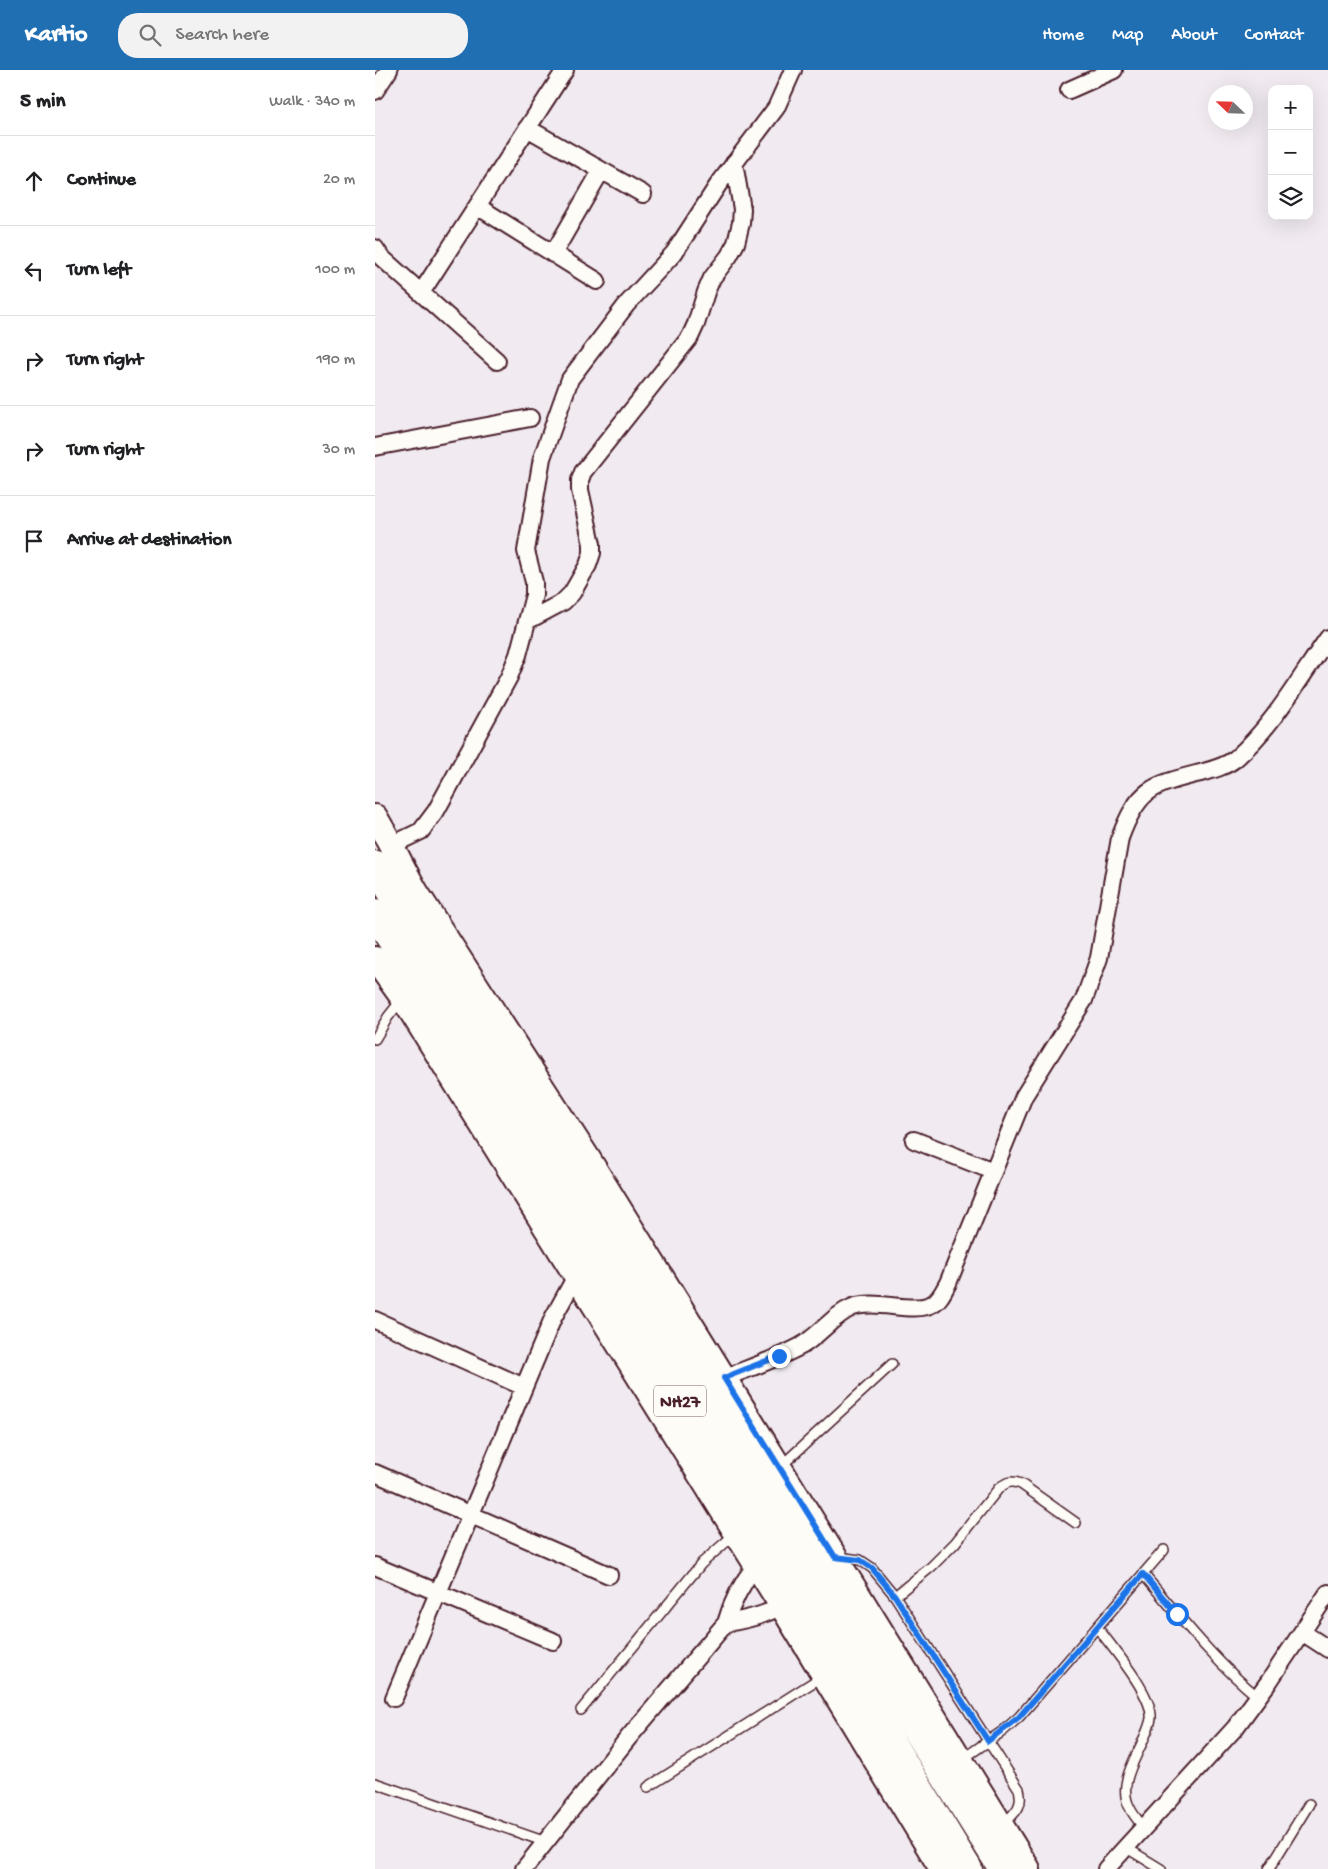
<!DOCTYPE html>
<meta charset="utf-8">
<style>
:root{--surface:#fff;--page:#f2f2f2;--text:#202124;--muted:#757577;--line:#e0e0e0;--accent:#1f6fb2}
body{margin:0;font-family:"Gochi Hand",sans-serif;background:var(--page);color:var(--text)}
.controls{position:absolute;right:15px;top:15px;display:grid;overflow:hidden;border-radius:10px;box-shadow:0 5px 20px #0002}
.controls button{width:45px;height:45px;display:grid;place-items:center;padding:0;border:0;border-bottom:1px solid var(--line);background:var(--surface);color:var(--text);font:25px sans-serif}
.compass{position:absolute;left:833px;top:15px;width:45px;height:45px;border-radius:50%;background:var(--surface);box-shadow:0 5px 20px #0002;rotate:293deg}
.stop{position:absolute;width:15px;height:15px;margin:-11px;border:4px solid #1a73e8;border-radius:50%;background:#fff}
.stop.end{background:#1a73e8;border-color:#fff;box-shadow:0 1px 5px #0008}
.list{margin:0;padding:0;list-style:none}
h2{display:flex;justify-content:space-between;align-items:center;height:65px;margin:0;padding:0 20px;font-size:21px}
h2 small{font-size:16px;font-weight:400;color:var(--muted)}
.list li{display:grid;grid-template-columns:32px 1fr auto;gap:15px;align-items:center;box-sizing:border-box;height:90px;padding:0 20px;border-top:1px solid var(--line)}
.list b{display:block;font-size:19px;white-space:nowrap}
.list em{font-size:16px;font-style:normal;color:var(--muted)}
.icon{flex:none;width:28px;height:28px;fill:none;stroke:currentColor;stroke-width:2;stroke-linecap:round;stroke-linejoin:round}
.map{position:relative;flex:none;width:953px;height:1799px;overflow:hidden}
header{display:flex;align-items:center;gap:30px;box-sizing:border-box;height:70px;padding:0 25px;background:var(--accent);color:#fff}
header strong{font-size:24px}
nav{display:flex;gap:28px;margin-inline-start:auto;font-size:18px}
.search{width:350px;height:45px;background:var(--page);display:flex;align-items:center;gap:12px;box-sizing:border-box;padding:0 18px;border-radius:20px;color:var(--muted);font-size:19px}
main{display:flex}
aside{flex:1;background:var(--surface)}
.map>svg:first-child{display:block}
</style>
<header>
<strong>Kartio</strong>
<div class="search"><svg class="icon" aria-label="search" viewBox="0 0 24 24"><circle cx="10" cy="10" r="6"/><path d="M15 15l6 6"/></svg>Search here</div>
<nav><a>Home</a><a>Map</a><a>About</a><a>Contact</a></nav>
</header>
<main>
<aside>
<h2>5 min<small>Walk · 340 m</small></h2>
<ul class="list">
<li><svg class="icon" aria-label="ahead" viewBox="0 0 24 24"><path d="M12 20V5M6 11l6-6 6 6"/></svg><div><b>Continue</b></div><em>20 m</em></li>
<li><svg class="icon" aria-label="left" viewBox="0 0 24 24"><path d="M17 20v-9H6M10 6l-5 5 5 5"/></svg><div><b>Turn left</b></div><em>100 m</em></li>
<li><svg class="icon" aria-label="right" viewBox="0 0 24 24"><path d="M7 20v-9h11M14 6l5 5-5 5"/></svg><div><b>Turn right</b></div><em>190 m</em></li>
<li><svg class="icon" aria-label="right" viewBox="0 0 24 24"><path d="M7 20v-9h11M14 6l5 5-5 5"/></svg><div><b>Turn right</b></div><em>30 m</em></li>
<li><svg class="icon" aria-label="arrive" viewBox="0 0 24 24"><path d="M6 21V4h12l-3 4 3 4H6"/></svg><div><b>Arrive at destination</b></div></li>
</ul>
</aside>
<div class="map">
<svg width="953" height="1799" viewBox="0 0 953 1799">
<rect width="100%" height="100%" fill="#f1ebf1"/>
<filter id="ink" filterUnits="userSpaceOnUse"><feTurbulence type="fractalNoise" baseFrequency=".02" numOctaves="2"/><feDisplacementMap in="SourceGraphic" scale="10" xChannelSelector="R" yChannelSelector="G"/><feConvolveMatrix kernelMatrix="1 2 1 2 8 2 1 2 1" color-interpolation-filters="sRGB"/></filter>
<g filter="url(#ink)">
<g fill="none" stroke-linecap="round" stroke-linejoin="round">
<g stroke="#4a1f2b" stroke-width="12">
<path id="lane" d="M 0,969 L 13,947 L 28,928
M 405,1397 L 517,1294
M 463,1487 L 485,1490 L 497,1498 L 520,1526 L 644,1719 C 649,1738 639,1743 627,1756
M 768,1504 C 805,1547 839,1591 883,1627
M 520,1526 L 556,1497 L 580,1473 L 624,1418 C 632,1412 636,1410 646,1414 L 701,1453
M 722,1557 C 737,1577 778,1625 776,1648 C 775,1657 770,1665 767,1673 C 758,1693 743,1717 755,1738 C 758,1745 764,1751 768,1757
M 206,1640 L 327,1493 L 360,1464
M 586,1690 L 628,1661 L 644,1647 L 789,1480
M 0,1713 L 171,1772
M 273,1717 L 448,1606
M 750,1777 L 786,1799
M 894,1799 L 934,1734"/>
</g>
<g stroke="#4a1f2b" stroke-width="20">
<path id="street" d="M 694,20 L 739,0
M 0,21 L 14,0
M 152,58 L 268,124
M 102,136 L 222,211
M 0,178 L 6,187 L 122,291
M 178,184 L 226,101
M 46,223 L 190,0
M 0,377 L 155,348
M 152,551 L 188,532 L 197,523 L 213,495 L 217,483 L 217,474 L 205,420 L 205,410 L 208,402 L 315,267 L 321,254 L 331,222 L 337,208 L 354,186 L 361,173 L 366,153 L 367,139 L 359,93
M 17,775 L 46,761 L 61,741 L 134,607 L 143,585 L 159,525 L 159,512 L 151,481 L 167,388 L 195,309 L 252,234 L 299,183 L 343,115 L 401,38 L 418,0
M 539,1070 L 618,1101
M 0,1250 L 149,1317
M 349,1308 C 374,1298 402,1289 426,1276 C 445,1265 458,1245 478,1237 C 502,1229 538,1244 557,1234 C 565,1230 569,1220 573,1213 L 649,1026 L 709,930 L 724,888 L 745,768 C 764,716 779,715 829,702 C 840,699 851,696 860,689 C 898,656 924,609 953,568
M 0,1403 L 234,1505
M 0,1496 L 178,1571
M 351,1553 C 371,1550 388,1546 407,1536
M 927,1562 L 953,1579
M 19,1628 L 178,1248 L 201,1206
M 149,1799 L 254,1667 L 351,1553 C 357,1531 367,1513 381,1495
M 731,1799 L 860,1658 L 893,1613 L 953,1523"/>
</g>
<g stroke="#4a1f2b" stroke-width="28">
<path id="secondary" d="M 0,747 C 15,772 27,797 41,822 L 212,1087 L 653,1799
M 0,889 L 28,928 L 407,1536 L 567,1799"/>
</g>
<g stroke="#4a1f2b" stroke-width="31">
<path id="highway" d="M 0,795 L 628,1799
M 0,843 L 452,1568 L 593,1799"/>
</g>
<use href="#lane" stroke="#fdfcf7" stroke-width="9"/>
<use href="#street" stroke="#fdfcf7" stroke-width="16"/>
<use href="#secondary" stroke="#fdfcf7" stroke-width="24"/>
<use href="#highway" stroke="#fdfcf7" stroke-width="28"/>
</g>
</g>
<g fill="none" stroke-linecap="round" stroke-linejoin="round" filter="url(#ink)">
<path stroke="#1a73e8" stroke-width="6" d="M 404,1286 L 349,1308 L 460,1487 L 485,1490 L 497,1498 L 520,1526 L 613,1671 L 644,1647 L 768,1504 L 802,1544"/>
</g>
<g text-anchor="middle" stroke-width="4" stroke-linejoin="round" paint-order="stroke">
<rect fill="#fdfcf7" stroke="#806168" stroke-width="1" x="279" y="1315.5" width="52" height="31" rx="4"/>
<g font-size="18" font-weight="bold" fill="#4a1f2b">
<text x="305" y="1337">NH27</text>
</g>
</g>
</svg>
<div class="controls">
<button>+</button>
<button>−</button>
<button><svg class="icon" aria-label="layers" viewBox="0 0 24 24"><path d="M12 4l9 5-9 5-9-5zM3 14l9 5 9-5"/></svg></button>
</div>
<svg class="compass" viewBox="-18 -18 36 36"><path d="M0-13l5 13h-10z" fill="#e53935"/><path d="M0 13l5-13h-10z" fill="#757577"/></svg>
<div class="stop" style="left:802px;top:1544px"></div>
<div class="stop end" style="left:404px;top:1286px"></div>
</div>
</main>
